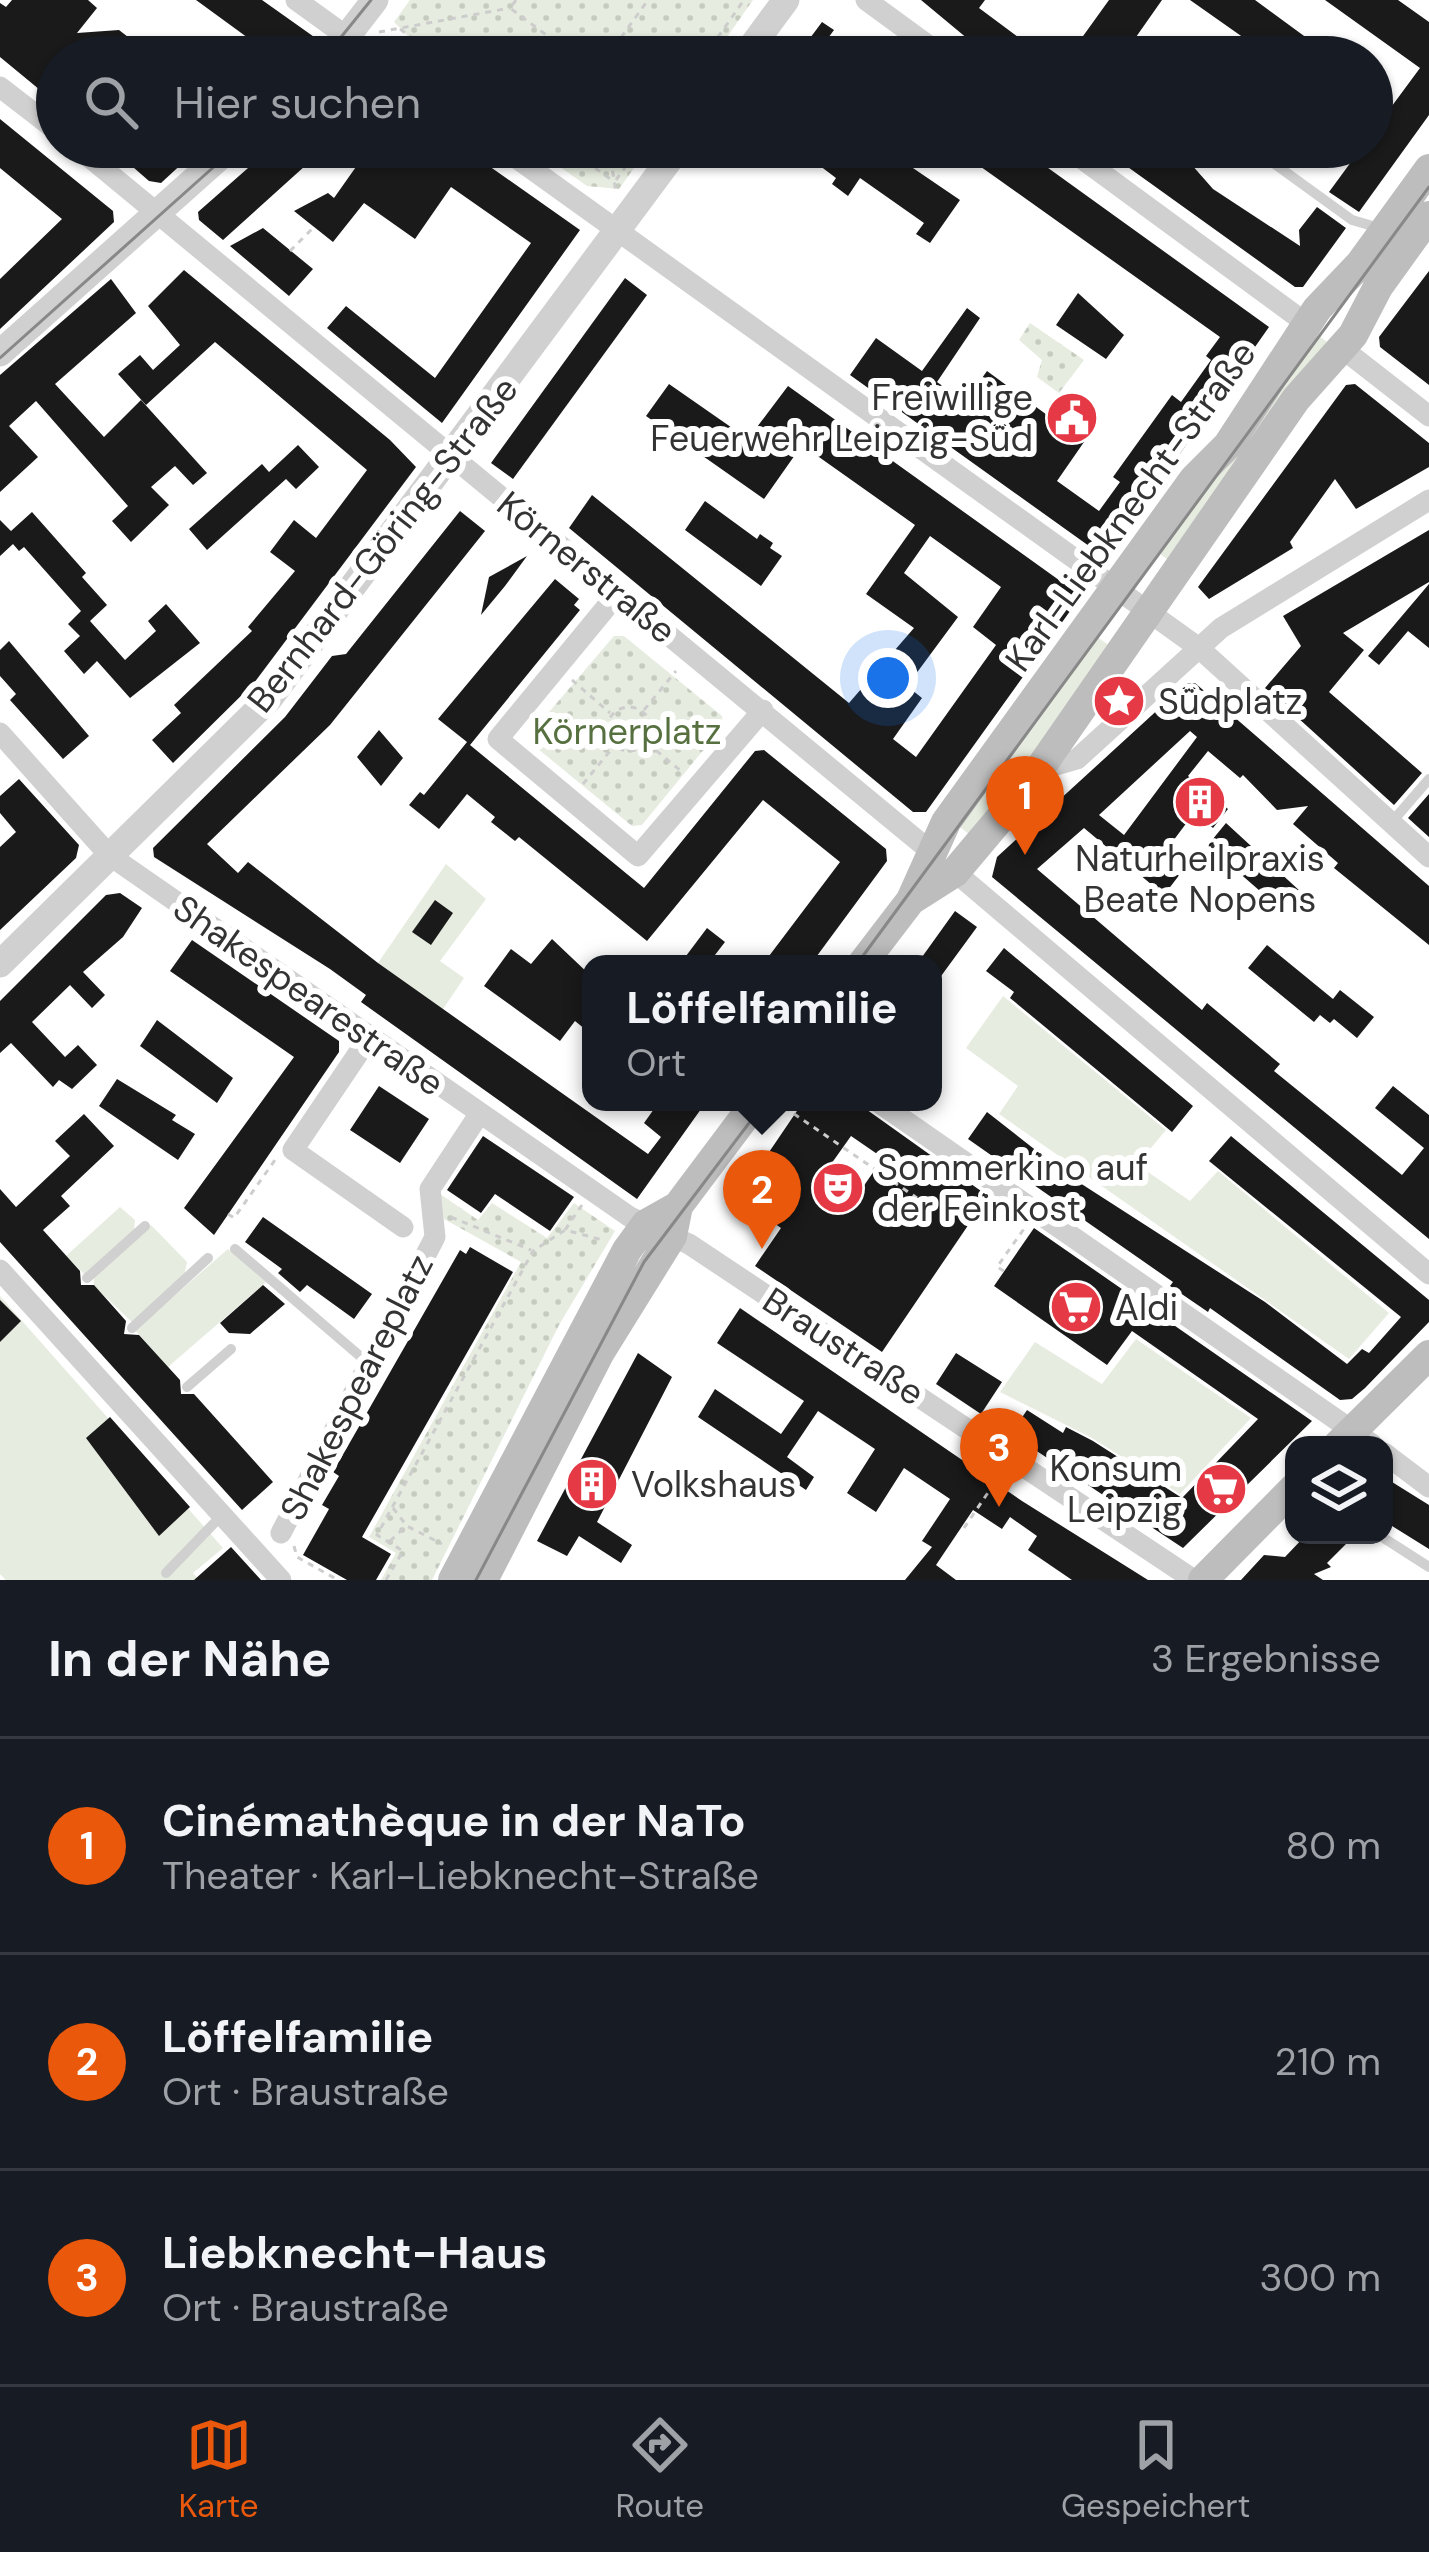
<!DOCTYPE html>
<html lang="de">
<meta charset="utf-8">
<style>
:root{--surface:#171b24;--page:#242831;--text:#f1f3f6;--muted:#9ea1a6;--line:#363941;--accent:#ea580c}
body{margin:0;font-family:"DM Sans",sans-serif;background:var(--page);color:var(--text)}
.controls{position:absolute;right:36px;bottom:36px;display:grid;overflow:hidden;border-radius:24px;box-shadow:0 3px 9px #0004}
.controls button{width:108px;height:108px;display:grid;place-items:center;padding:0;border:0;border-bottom:3px solid var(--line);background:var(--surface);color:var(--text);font:60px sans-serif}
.you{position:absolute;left:888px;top:678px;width:42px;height:42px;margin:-30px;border:9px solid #fff;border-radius:50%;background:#1a73e8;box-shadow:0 0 0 18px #1a73e833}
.badge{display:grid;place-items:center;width:78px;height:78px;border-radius:50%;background:var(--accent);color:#fff;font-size:39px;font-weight:700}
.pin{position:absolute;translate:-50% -99px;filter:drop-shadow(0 3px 6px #0008)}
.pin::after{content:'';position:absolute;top:63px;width:42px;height:36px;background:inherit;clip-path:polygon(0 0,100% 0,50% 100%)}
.popup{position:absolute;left:582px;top:955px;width:360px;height:156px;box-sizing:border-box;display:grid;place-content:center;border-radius:24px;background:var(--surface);filter:drop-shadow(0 3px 9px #0005);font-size:39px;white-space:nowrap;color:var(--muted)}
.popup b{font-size:45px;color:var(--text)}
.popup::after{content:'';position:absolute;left:50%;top:100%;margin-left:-24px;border:24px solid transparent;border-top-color:var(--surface)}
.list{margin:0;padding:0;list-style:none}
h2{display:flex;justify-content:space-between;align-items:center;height:156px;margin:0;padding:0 48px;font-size:51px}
h2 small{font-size:39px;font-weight:400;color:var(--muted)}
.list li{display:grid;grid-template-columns:78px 1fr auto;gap:36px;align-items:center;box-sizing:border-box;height:216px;padding:0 48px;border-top:3px solid var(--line)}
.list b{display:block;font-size:45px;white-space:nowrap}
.list p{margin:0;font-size:39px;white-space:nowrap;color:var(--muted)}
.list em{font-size:39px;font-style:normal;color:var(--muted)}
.icon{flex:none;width:66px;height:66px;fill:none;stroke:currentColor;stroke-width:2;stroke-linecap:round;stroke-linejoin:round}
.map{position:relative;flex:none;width:1429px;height:1580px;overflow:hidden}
.search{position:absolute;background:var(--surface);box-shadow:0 3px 9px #0004;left:36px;right:36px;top:36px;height:132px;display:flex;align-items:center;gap:30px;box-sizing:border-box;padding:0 42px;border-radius:66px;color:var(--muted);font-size:45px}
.sheet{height:804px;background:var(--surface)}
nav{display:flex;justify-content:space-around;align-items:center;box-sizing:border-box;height:168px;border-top:3px solid var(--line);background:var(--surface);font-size:33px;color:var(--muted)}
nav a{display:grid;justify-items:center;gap:6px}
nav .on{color:var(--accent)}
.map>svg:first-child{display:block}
</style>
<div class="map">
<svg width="1429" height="1580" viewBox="0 0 1429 1580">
<defs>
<pattern id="park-dots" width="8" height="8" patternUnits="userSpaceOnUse" patternTransform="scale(3)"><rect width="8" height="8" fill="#e6ecdf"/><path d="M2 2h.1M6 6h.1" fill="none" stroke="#c6cbc0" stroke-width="1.8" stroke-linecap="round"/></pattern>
</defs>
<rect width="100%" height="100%" fill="#fff"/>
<path fill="#e6ecdf" d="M 1318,335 L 1331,345 L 1172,563 L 1159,553 Z
M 1097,637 L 1110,646 L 1021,770 L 1008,761 Z
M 1002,770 L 1014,779 L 971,836 L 959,826 Z
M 446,864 L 486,899 L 440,961 L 464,978 L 441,1012 L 378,963 Z
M 1003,996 L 1166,1130 L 1150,1149 L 1148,1172 L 1190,1201 L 1218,1171 L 1389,1313 L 1349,1359 L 999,1114 L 1018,1086 L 966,1048 Z
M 120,1207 L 135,1220 L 134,1231 L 85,1275 L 66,1256 Z
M 151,1225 L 187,1262 L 184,1277 L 133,1323 L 94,1286 L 94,1277 Z
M 228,1249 L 266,1282 L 168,1367 L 135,1330 Z
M 0,1296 L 223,1548 L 193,1573 L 199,1580 L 6,1580 L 0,1574 Z
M 1136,1339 L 1251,1418 L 1180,1494 L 1092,1438 L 1000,1392 L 1035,1342 L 1102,1384 Z"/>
<path fill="url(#park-dots)" d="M 410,0 L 753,0 L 713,57 L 415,57 L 411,39 L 394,22 Z
M 532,147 L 649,147 L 619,189 L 587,186 Z
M 1030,323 L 1084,360 L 1059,393 L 1037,377 L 1042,360 L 1019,340 Z
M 614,636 L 624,636 L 722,716 L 723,726 L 642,825 L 632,826 L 532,744 L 532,732 Z
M 440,1194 L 478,1220 L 492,1203 L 547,1238 L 574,1203 L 615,1231 L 559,1325 L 432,1580 L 381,1580 L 396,1553 L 369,1537 L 521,1262 L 444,1219 Z"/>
<path fill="#1a1a1a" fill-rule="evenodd" d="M 12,0 L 88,0 L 97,8 L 77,33 L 119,30 L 137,44 L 127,57 L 57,57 L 57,104 L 0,57 L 0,3 L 6,7 Z
M 196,0 L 262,0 L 317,39 L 315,48 L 305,57 L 251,57 L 262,48 Z
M 921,0 L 985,0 L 979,8 L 1045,57 L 986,54 Z
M 1109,0 L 1162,0 L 1122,57 L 1068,57 Z
M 1190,0 L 1255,0 L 1315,44 L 1305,57 L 1271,57 Z
M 1325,0 L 1398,0 L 1429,22 L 1429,115 L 1359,212 L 1329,192 L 1362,147 L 1372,147 L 1372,133 L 1420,68 Z
M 822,22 L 834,30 L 814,57 L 796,57 Z
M 0,119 L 113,211 L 114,222 L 0,329 L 0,279 L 62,219 L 0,168 Z
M 110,147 L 200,147 L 161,183 L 149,181 Z
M 272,147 L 326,147 L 223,240 L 199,220 L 198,212 Z
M 370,147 L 462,147 L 580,230 L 442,423 L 327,328 L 346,306 L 435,378 L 531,243 L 451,187 L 415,239 L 364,203 L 333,242 L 294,211 L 328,193 L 334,198 Z
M 795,147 L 882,147 L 960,200 L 930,243 L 916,234 L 924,223 L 860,178 L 848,196 L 832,184 L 836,178 Z
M 953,147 L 1019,147 L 1269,327 L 1111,552 L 1103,556 L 850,375 L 876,338 L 922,371 L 967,308 L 980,318 L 937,382 L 965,402 L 987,371 L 1084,442 L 1057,481 L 1099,511 L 1120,482 L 1113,477 L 1172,395 L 1181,402 L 1211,360 L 1206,356 L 1220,337 Z
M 1100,147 L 1204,147 L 1191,164 L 1213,189 L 1300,246 L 1299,230 L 1317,207 L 1346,228 L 1303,287 L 1295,287 Z
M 263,228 L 313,269 L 289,296 L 230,246 Z
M 184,270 L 390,440 L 416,467 L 254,683 L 173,763 L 152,740 L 181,713 L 174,705 L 252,631 L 248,627 L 295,571 L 270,552 L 294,520 L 316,538 L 367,470 L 215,342 L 146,405 L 118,374 L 140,355 L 153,370 L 180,345 L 148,306 Z
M 1429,271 L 1429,385 L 1380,347 L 1379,337 Z
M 625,278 L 647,295 L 513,479 L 491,463 Z
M 111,279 L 136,313 L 55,384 L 104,437 L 141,400 L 207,473 L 193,485 L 175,466 L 151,487 L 169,505 L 131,542 L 112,521 L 128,506 L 36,401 L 9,426 L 38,457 L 0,492 L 0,375 Z
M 1078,293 L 1124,335 L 1106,359 L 1056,325 Z
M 669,384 L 748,439 L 788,386 L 1077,593 L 1078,600 L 926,812 L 913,812 L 569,528 L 592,495 L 849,703 L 914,628 L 866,594 L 915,525 L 802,445 L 764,499 L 646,416 ZM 930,536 L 1001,587 L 973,627 L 996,645 L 916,757 L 893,739 L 922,698 L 907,686 L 958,617 L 904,573 Z
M 1355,384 L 1429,443 L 1429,467 L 1356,509 L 1335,479 L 1290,542 L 1293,548 L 1209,599 L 1198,587 L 1346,385 Z
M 298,445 L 319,467 L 296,489 L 286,479 L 207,550 L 189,529 L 262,464 L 269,472 Z
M 705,501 L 757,539 L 760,534 L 773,543 L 770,548 L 782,556 L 761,586 L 685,530 Z
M 460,511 L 485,531 L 330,725 L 207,844 L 238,873 L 248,862 L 378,963 L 648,1154 L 661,1137 L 644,1123 L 659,1102 L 706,1102 L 637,1199 L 361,1002 L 366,995 L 330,969 L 154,857 L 153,848 L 285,717 L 332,656 L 346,654 Z
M 32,512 L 86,573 L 82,577 L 107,605 L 90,621 L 125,660 L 156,631 L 148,621 L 166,604 L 200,643 L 130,698 L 97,661 L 84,674 L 64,651 L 80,636 L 68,624 L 81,611 L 24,547 L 19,551 L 13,544 L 0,556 L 0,520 L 11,531 Z
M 1429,530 L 1429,582 L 1343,633 L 1364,650 L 1329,692 L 1422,773 L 1394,805 L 1265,688 L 1301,646 L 1283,616 Z
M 527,556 L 505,586 L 481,615 L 489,577 Z
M 555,579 L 579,599 L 574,605 L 580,610 L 470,745 L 644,888 L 755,751 L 764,750 L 886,849 L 887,861 L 811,964 L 763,964 L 840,862 L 763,800 L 647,941 L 519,837 L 515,841 L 491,822 L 495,817 L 467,794 L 439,829 L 409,805 L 420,792 L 424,795 L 467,742 L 438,719 Z
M 1429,584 L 1429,648 L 1408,631 L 1379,665 L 1368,656 Z
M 9,641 L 89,736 L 63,759 L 10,700 L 16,694 L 0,676 L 0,650 Z
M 1187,683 L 1195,683 L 1429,886 L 1429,945 L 1334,868 L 1338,863 L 1293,824 L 1308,806 L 1277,810 L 1243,775 L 1240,778 L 1208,751 L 1188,776 L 1228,809 L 1213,828 L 1194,813 L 1170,845 L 1190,861 L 1164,895 L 1084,828 L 1037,869 L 1202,1010 L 1207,1003 L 1280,1064 L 1274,1071 L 1402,1175 L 1424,1148 L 1375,1108 L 1393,1086 L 1429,1115 L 1429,1239 L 992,877 L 997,857 ZM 1190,731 L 1197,737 L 1124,835 L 1099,815 Z
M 379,730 L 403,758 L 381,786 L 357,757 Z
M 19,779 L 79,845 L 76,858 L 0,930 L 0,847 L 16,832 L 0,813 L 0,796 Z
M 1429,794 L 1429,837 L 1408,818 Z
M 1226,823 L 1301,892 L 1284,912 L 1229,864 L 1225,870 L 1203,851 Z
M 120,893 L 142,908 L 123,937 L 83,972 L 105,995 L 92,1008 L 70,985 L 32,1022 L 65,1057 L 78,1045 L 97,1065 L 72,1089 L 59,1080 L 53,1087 L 11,1043 L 0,1053 L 0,1001 L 106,895 Z
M 435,900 L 453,913 L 431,945 L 412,932 Z
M 955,911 L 977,927 L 933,987 L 933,964 L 917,964 Z
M 707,928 L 725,942 L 708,964 L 680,964 Z
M 552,939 L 591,976 L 591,1034 L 575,1021 L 560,1041 L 484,986 L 511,949 L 531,964 Z
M 192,940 L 339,1041 L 339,1052 L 214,1235 L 184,1208 L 294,1057 L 170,971 Z
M 1267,945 L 1333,999 L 1340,990 L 1374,1017 L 1357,1038 L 1334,1019 L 1330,1023 L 1320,1015 L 1314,1022 L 1248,968 Z
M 1004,948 L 1193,1106 L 1172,1132 L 1010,998 L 1014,992 L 986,971 Z
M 157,1020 L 233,1078 L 217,1103 L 140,1046 Z
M 117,1079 L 176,1115 L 172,1120 L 195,1134 L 178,1160 L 99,1106 Z
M 379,1086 L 429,1119 L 400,1163 L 350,1130 Z
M 803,1102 L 856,1102 L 988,1196 L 882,1352 L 755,1266 L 781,1228 L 738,1198 ZM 851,1136 L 883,1158 L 854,1200 L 829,1182 L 836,1172 L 829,1167 Z
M 987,1112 L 1066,1174 L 1265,1302 L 1347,1364 L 1362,1349 L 1369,1353 L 1401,1317 L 1209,1161 L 1231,1136 L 1429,1300 L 1429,1322 L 1365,1388 L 1352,1399 L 1340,1400 L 1210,1308 L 1208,1312 L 1170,1286 L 1173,1282 L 968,1139 Z
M 84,1114 L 114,1146 L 61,1196 L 70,1206 L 43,1230 L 80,1271 L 81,1285 L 94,1285 L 126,1321 L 124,1334 L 139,1335 L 180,1380 L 181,1394 L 194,1394 L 273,1482 L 242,1510 L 0,1242 L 0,1189 L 16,1207 L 70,1156 L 55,1141 Z
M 483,1136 L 574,1197 L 550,1231 L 495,1194 L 481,1213 L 447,1190 Z
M 263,1217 L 372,1294 L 354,1319 L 307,1285 L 300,1292 L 278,1273 L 282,1269 L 245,1242 Z
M 1034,1228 L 1312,1421 L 1183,1548 L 1011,1434 L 1027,1410 L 1063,1433 L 1066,1427 L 1093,1441 L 1182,1498 L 1258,1419 L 1132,1331 L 1107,1365 L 994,1286 Z
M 470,1247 L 513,1272 L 362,1537 L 391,1554 L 376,1580 L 347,1580 L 303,1555 L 329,1509 L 322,1505 L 339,1476 L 333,1472 L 460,1250 L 466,1254 Z
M 263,1285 L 285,1304 L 250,1334 L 229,1333 L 220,1323 Z
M 0,1300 L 21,1321 L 0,1342 Z
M 740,1308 L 1022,1501 L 1148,1580 L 1072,1580 L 1028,1550 L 1037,1536 L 1010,1517 L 1002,1529 L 973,1510 L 936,1565 L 956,1580 L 905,1580 L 932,1547 L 922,1541 L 950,1499 L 904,1468 L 876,1512 L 847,1493 L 875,1449 L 818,1411 L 787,1457 L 814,1477 L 806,1490 L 698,1417 L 715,1389 L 781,1434 L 804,1401 L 717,1343 Z
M 638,1353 L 672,1377 L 597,1522 L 632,1545 L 621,1563 L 579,1536 L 567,1556 L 537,1541 Z
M 956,1353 L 1002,1382 L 981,1414 L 936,1384 Z
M 110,1417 L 190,1507 L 159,1536 L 86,1438 Z
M 1384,1477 L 1429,1505 L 1429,1549 L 1384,1521 Z
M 1306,1535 L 1355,1535 L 1327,1563 L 1331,1567 L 1314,1574 L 1323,1580 L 1241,1580 L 1264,1555 L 1285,1557 Z
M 231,1547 L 261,1580 L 194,1580 Z"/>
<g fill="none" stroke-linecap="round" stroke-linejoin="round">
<path stroke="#cdcdcd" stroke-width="3" stroke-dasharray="6 6" stroke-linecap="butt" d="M 516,0 L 510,8 L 576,57
M 400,29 L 439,57
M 379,32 L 510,8
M 607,57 L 648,0
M 704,57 L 744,0
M 566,147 L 613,181
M 609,147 L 616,193
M 733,147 L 735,148
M 938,162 L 948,147
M 616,180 L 640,147
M 290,251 L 314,227
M 572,680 L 610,713
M607 729a22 22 0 1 1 44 0a22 22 0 1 1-44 0Z
M 644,710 L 676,671
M 647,743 L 681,771
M 583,784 L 614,746
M 784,1107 L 917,1198
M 582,1205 L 565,1230 L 603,1240
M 228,1214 L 234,1218 L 275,1160
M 451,1217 L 531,1250
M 1004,1271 L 997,1267 L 1026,1226
M 393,1508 L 407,1526 L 442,1544
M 964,1528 L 1000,1475
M 390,1541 L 405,1527
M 294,1546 L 297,1557 L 338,1580
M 386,1580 L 403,1551 L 377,1535 L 533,1251 L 565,1230"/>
<path stroke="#d0d0d0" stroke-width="10" d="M 1265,157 L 1352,220 L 1383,229
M 1391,823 L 1429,779
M 235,1249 L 368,1363
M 87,1278 L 145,1226
M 132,1328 L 208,1258
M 187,1387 L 231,1349
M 1379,1535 L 1429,1567
M 166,1573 L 222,1515"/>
<path stroke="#d0d0d0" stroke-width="21" d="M 296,0 L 375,57
M 866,0 L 944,57
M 0,87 L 57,131
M 77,147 L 929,850
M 501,147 L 1199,648 L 1429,857
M 1066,147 L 1307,324
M 1343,349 L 1429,416
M 618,593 L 498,739 L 638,856 L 763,710
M 0,733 L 109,855 L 630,1217 L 689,1244 L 1194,1580
M 1039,770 L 1077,759 L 1221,628 L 1429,500
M 955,872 L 1429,1274
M 370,1036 L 293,1150 L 403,1227
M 878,1102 L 1373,1445
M 0,1270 L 281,1580
M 1384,1453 L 1429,1487
M 281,1533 L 435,1237 L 430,1189 L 480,1113"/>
<path stroke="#d0d0d0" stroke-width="27" d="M 331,57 L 375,0
M 744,57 L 786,0
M 0,353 L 231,147
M 0,964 L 269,699 L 679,147"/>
<path stroke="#bdbdbd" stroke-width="30" d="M 911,900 L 955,872 L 1029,784 L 1296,399 L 1353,335 L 1378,287 L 1429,216
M 862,964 L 911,900 L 946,822 L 1194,479 L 1228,445 L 1317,309 L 1360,264 L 1429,169
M 1338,1445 L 1429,1355
M 453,1580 L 627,1250 L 646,1224 L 678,1206
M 483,1580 L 600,1352 L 672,1236 L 678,1206 L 756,1102
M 1203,1580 L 1294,1488"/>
<path stroke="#888" stroke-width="3" d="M 325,57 L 371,0
M 0,358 L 236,147
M 857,964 L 1429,187
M 476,1580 L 644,1262 L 765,1102"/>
</g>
<defs>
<g id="civic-disc" transform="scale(2.7)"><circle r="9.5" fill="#e63946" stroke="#fff"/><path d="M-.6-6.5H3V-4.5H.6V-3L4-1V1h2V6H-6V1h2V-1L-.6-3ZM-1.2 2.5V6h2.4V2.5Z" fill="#fff"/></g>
<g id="sight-disc" transform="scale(2.7)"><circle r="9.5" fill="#e63946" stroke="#fff"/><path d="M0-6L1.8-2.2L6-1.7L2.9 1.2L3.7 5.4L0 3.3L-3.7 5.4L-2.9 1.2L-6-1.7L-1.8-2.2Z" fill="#fff"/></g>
<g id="building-disc" transform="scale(2.7)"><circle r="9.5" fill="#e63946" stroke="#fff"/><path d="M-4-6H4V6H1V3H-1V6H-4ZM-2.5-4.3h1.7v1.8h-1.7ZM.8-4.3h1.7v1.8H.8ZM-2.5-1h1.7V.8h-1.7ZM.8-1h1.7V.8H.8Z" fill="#fff"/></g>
<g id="theatre-disc" transform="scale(2.7)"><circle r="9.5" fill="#e63946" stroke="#fff"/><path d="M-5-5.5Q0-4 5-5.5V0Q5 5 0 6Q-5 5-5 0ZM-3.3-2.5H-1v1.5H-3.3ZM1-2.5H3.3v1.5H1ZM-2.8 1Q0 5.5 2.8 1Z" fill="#fff"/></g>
<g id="supermarket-disc" transform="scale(2.7)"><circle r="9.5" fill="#e63946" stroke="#fff"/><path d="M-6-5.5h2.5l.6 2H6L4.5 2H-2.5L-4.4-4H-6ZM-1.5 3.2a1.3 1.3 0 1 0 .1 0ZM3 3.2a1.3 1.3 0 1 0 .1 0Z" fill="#fff"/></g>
</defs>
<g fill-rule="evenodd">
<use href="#civic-disc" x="1072" y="418"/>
<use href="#sight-disc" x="1119" y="701"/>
<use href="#building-disc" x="1200" y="802"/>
<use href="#theatre-disc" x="838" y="1188"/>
<use href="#supermarket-disc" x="1076" y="1307"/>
<use href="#building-disc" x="592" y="1484"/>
<use href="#supermarket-disc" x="1221" y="1489"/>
</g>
<g text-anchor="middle" stroke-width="12" stroke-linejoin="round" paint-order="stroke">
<g font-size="36" fill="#333" stroke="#fff" text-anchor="start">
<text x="1033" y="410" text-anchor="end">Freiwillige<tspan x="1033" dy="41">Feuerwehr Leipzig-Süd</tspan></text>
<text x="1158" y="714">Südplatz</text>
<text x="1200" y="871" text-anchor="middle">Naturheilpraxis<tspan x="1200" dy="41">Beate Nopens</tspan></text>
<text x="877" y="1180">Sommerkino auf<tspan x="877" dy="41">der Feinkost</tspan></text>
<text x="1115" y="1320">Aldi</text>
<text x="1182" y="1481" text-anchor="end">Konsum<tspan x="1182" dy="41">Leipzig</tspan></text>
<text x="631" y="1497">Volkshaus</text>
</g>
<g font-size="36" fill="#333" stroke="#fff">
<text transform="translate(1130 506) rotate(-54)" y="13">Karl-Liebknecht-Straße</text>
<text transform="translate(382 544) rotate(-52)" y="13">Bernhard-Göring-Straße</text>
<text transform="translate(587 567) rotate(39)" y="13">Körnerstraße</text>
<text transform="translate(309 995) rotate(35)" y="13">Shakespearestraße</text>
<text transform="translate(844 1346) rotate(33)" y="13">Braustraße</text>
<text transform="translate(356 1387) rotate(-63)" y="13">Shakespeareplatz</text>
</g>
<g font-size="36" fill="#56703f" stroke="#fff">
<text x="627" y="744">Körnerplatz</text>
</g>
</g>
</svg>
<div class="controls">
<button><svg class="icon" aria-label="layers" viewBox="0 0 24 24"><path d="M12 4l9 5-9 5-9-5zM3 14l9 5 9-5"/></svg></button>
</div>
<div class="you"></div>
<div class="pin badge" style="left:1025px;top:855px">1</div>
<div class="pin badge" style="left:762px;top:1249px">2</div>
<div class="popup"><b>Löffelfamilie</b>Ort</div>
<div class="pin badge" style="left:999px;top:1507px">3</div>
<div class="search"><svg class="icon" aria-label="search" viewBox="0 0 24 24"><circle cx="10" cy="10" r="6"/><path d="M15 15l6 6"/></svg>Hier suchen</div>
</div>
<section class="sheet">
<h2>In der Nähe<small>3 Ergebnisse</small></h2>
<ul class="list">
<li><span class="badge">1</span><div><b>Cinémathèque in der NaTo</b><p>Theater · Karl-Liebknecht-Straße</p></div><em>80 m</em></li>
<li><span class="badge">2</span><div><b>Löffelfamilie</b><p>Ort · Braustraße</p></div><em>210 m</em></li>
<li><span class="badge">3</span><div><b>Liebknecht-Haus</b><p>Ort · Braustraße</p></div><em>300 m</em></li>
</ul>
</section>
<nav>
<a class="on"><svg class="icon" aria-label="map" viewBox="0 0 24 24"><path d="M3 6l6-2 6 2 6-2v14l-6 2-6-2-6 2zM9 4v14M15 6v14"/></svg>Karte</a>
<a><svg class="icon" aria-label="directions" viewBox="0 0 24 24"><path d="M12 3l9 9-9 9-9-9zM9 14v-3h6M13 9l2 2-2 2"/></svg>Route</a>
<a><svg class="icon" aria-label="saved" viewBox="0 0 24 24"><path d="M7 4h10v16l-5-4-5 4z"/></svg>Gespeichert</a>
</nav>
